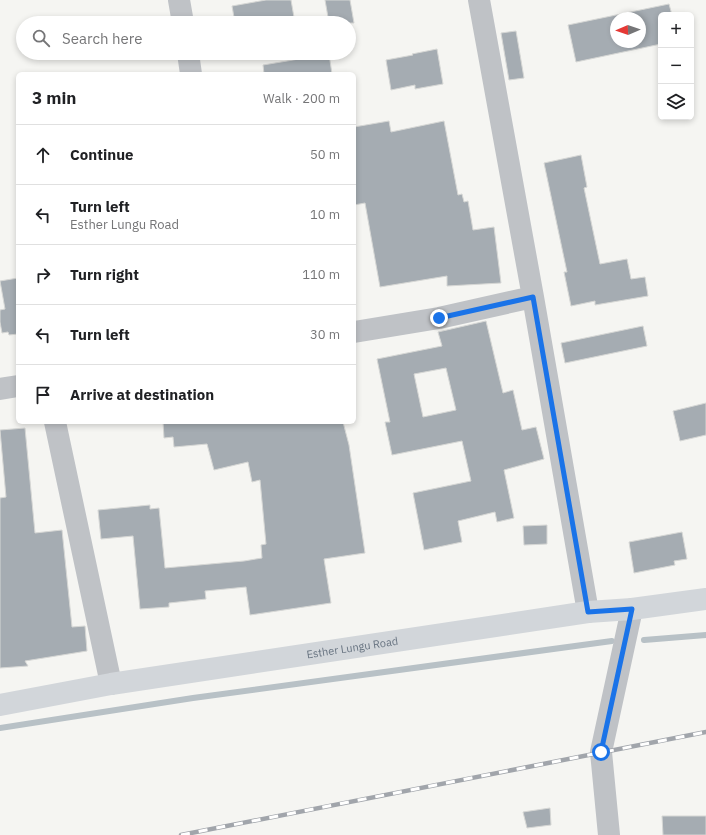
<!DOCTYPE html>
<meta charset="utf-8">
<style>
:root{--surface:#fff;--page:#f2f2f2;--text:#202124;--muted:#757577;--line:#e0e0e0}
body{margin:0;font-family:"IBM Plex Sans",sans-serif;background:var(--page);color:var(--text)}
.controls{position:absolute;right:12px;top:12px;display:grid;overflow:hidden;border-radius:6px;box-shadow:0 2px 6px #0003}
.controls button{width:36px;height:36px;display:grid;place-items:center;padding:0;border:0;border-bottom:1px solid var(--line);background:var(--surface);color:var(--text);font:20px sans-serif}
.compass{position:absolute;left:610px;top:12px;width:36px;height:36px;border-radius:50%;background:var(--surface);box-shadow:0 2px 6px #0003;rotate:268deg}
.stop{position:absolute;width:12px;height:12px;margin:-9px;border:3px solid #1a73e8;border-radius:50%;background:#fff}
.stop.end{background:#1a73e8;border-color:#fff;box-shadow:0 1px 4px #0008}
.list{margin:0;padding:0;list-style:none}
h2{display:flex;justify-content:space-between;align-items:center;height:52px;margin:0;padding:0 16px;font-size:17px}
h2 small{font-size:13px;font-weight:400;color:var(--muted)}
.list li{display:grid;grid-template-columns:26px 1fr auto;gap:12px;align-items:center;box-sizing:border-box;height:60px;padding:0 16px;border-top:1px solid var(--line)}
.list b{display:block;font-size:15px;white-space:nowrap}
.list p{margin:0;font-size:13px;white-space:nowrap;color:var(--muted)}
.list em{font-size:13px;font-style:normal;color:var(--muted)}
.icon{flex:none;width:22px;height:22px;fill:none;stroke:currentColor;stroke-width:2;stroke-linecap:round;stroke-linejoin:round}
.map{position:relative;flex:none;width:706px;height:835px;overflow:hidden}
.search{position:absolute;background:var(--surface);box-shadow:0 2px 6px #0003;left:16px;top:16px;width:340px;height:44px;display:flex;align-items:center;gap:10px;box-sizing:border-box;padding:0 14px;border-radius:22px;color:var(--muted);font-size:15px}
.panel{position:absolute;background:var(--surface);box-shadow:0 2px 6px #0003;left:16px;top:72px;width:340px;height:352px;border-radius:6px}
.map>svg:first-child{display:block}
</style>
<div class="map">
<svg width="706" height="835" viewBox="0 0 706 835">
<rect width="100%" height="100%" fill="#f5f5f2"/>
<g fill="none" stroke-linecap="round" stroke-linejoin="round">
<path stroke="#b8c1c6" stroke-width="6" d="M 644,640 L 706,635
M 0,728 L 193,698 L 612,641"/>
</g>
<path fill="#a5acb2" stroke="#d6d7d5" fill-rule="evenodd" d="M 266,0 L 291,0 L 295,23 L 235,23 L 232,6 Z
M 325,0 L 350,0 L 354,23 L 329,23 Z
M 669,4 L 672,15 L 661,15 L 661,44 L 576,62 L 568,25 ZM 616,18 L 640,18 L 640,42 L 616,42 Z
M 516,31 L 524,78 L 509,80 L 501,33 Z
M 437,49 L 443,84 L 415,89 L 415,85 L 391,90 L 386,60 L 413,55 L 412,54 Z
M 329,54 L 332,74 L 264,74 L 263,65 Z
M 389,121 L 391,132 L 444,121 L 458,195 L 462,194 L 464,202 L 468,201 L 473,230 L 494,227 L 501,283 L 447,286 L 447,276 L 380,287 L 365,203 L 354,205 L 354,127 Z
M 581,155 L 587,187 L 584,188 L 600,264 L 627,259 L 631,279 L 645,277 L 648,296 L 595,305 L 595,301 L 571,306 L 564,272 L 567,272 L 544,163 Z
M 18,278 L 18,334 L 9,335 L 8,332 L 2,333 L 0,322 L 0,310 L 5,309 L 0,281 Z
M 486,321 L 503,393 L 513,390 L 522,430 L 536,427 L 544,459 L 504,470 L 514,518 L 497,522 L 495,512 L 458,521 L 462,542 L 424,550 L 413,493 L 471,481 L 462,441 L 392,455 L 385,422 L 390,422 L 377,359 L 442,346 L 438,332 ZM 446,368 L 456,410 L 423,417 L 414,374 Z
M 643,326 L 647,346 L 565,363 L 561,343 Z
M 706,403 L 706,435 L 680,441 L 673,411 Z
M 163,422 L 343,422 L 349,445 L 365,553 L 324,559 L 331,603 L 250,615 L 246,587 L 205,591 L 206,599 L 169,603 L 169,607 L 140,609 L 133,536 L 101,539 L 98,510 L 150,505 L 150,509 L 159,508 L 165,568 L 244,561 L 262,558 L 261,545 L 266,544 L 260,480 L 252,482 L 248,462 L 214,470 L 207,444 L 174,447 L 173,437 L 164,438 Z
M 25,428 L 35,533 L 62,530 L 72,627 L 85,626 L 87,651 L 25,661 L 28,666 L 0,668 L 0,498 L 6,497 L 0,430 Z
M 547,525 L 547,544 L 524,545 L 523,526 Z
M 682,532 L 687,559 L 674,561 L 675,565 L 634,573 L 629,542 Z
M 550,808 L 551,825 L 527,828 L 523,812 Z
M 662,816 L 706,816 L 706,835 L 663,835 Z"/>
<g fill="none" stroke-linecap="round" stroke-linejoin="round">
<path stroke="#bfc2c6" stroke-width="22" d="M 179,0 L 183,23
M 479,0 L 533,297 L 588,612
M 188,53 L 191,74
M 354,332 L 439,318 L 533,297
M 0,389 L 18,386
M 55,422 L 111,684
M 609,835 L 601,752 L 632,609"/>
<path stroke="#d2d6da" stroke-width="22" id="s1" d="M 0,705 L 111,684 L 588,612 L 632,609 L 706,599"/>
<g stroke="#a1a5ab" stroke-width="4.5">
<path id="rail" d="M 181,835 L 706,732"/>
</g>
<use href="#rail" stroke="#fff" stroke-width="3" stroke-dasharray="9" stroke-linecap="butt"/>
</g>
<g fill="none" stroke-linecap="round" stroke-linejoin="round">
<path stroke="#1a73e8" stroke-width="5" d="M 439,318 L 533,297 L 588,612 L 632,609 L 601,752"/>
</g>
<g text-anchor="middle" stroke-width="4" stroke-linejoin="round" paint-order="stroke">
<g font-size="11" fill="#677380" stroke="#fff">
<text dy="4" stroke="none"><textPath href="#s1" startOffset="357">Esther Lungu Road</textPath></text>
</g>
</g>
</svg>
<div class="controls">
<button>+</button>
<button>−</button>
<button><svg class="icon" aria-label="layers" viewBox="0 0 24 24"><path d="M12 4l9 5-9 5-9-5zM3 14l9 5 9-5"/></svg></button>
</div>
<svg class="compass" viewBox="-18 -18 36 36"><path d="M0-13l5 13h-10z" fill="#e53935"/><path d="M0 13l5-13h-10z" fill="#757577"/></svg>
<div class="stop" style="left:601px;top:752px"></div>
<div class="stop end" style="left:439px;top:318px"></div>
<div class="search"><svg class="icon" aria-label="search" viewBox="0 0 24 24"><circle cx="10" cy="10" r="6"/><path d="M15 15l6 6"/></svg>Search here</div>
<section class="panel">
<h2>3 min<small>Walk · 200 m</small></h2>
<ul class="list">
<li><svg class="icon" aria-label="ahead" viewBox="0 0 24 24"><path d="M12 20V5M6 11l6-6 6 6"/></svg><div><b>Continue</b></div><em>50 m</em></li>
<li><svg class="icon" aria-label="left" viewBox="0 0 24 24"><path d="M17 20v-9H6M10 6l-5 5 5 5"/></svg><div><b>Turn left</b><p>Esther Lungu Road</p></div><em>10 m</em></li>
<li><svg class="icon" aria-label="right" viewBox="0 0 24 24"><path d="M7 20v-9h11M14 6l5 5-5 5"/></svg><div><b>Turn right</b></div><em>110 m</em></li>
<li><svg class="icon" aria-label="left" viewBox="0 0 24 24"><path d="M17 20v-9H6M10 6l-5 5 5 5"/></svg><div><b>Turn left</b></div><em>30 m</em></li>
<li><svg class="icon" aria-label="arrive" viewBox="0 0 24 24"><path d="M6 21V4h12l-3 4 3 4H6"/></svg><div><b>Arrive at destination</b></div></li>
</ul>
</section>
</div>
